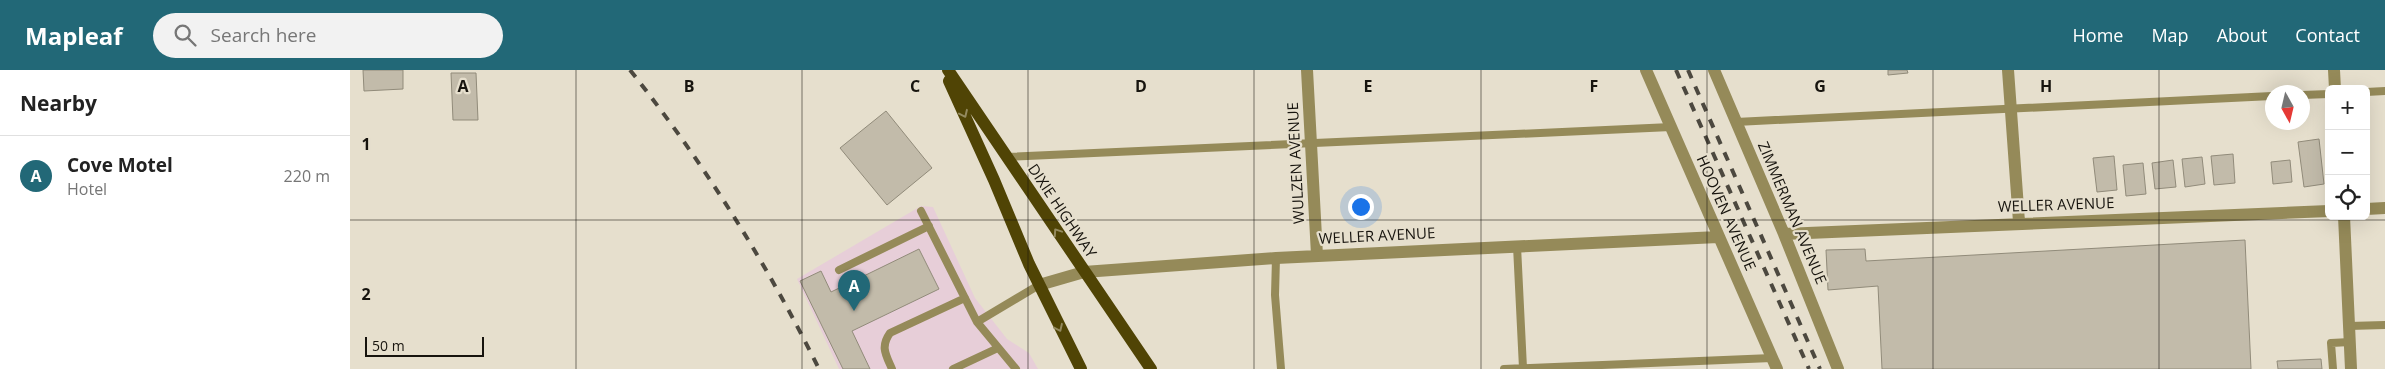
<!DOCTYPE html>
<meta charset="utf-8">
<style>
:root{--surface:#fff;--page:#f2f2f2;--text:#222;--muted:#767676;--line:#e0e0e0;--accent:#226877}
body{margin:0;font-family:"Open Sans",sans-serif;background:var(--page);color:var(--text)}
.controls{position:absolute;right:15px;top:15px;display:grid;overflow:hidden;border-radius:8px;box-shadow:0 5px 20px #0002}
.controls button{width:45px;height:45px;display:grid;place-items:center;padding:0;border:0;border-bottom:1px solid var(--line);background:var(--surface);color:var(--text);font:25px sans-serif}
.compass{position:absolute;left:1915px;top:15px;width:45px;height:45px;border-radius:50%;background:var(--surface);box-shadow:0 5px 20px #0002;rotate:172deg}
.scale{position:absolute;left:15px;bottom:12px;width:119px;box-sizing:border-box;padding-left:5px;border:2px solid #17140e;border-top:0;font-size:14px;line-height:18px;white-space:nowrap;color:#17140e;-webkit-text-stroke:4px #e6dfcd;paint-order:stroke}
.you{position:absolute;left:1010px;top:136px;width:18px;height:18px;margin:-12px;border:4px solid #fff;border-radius:50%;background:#1a73e8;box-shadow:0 0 0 8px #1a73e833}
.badge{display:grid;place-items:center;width:32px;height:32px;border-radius:50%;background:var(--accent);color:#fff;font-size:16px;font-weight:700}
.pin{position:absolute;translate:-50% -41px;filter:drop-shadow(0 1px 2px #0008)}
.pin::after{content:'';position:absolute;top:26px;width:18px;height:15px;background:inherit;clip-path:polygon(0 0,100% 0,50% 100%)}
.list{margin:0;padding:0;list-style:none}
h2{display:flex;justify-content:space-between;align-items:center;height:65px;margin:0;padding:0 20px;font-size:21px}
h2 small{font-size:16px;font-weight:400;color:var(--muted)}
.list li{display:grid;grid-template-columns:32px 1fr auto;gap:15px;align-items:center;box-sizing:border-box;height:80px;padding:0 20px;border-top:1px solid var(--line)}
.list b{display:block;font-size:19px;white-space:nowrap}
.list p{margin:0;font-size:16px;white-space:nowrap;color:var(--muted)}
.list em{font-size:16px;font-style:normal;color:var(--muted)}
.icon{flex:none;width:28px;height:28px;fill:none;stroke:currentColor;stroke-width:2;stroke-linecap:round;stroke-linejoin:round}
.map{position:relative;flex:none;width:2035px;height:299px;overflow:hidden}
header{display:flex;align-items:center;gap:30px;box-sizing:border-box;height:70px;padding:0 25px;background:var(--accent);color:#fff}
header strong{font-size:24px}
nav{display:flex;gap:28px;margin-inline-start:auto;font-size:18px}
.search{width:350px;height:45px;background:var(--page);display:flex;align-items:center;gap:12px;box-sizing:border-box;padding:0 18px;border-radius:28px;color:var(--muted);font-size:19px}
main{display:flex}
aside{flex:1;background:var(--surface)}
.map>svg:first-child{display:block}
</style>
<header>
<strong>Mapleaf</strong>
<div class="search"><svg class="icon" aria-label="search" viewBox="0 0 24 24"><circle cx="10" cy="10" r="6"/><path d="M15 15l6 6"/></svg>Search here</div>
<nav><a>Home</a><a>Map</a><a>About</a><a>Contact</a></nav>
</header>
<main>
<aside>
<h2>Nearby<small></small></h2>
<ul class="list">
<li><span class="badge">A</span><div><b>Cove Motel</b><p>Hotel</p></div><em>220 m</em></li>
</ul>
</aside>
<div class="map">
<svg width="2035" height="299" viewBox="0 0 2035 299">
<rect width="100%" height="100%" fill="#e6dfcd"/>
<path fill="#e7ced8" d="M 571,136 L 583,137 L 625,228 L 657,269 L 679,283 L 688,299 L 489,299 L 447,209 Z"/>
<path fill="#c2bbaa" stroke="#918b7a" d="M 13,0 L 53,0 L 53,19 L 14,21 Z
M 1538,0 L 1557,0 L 1558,3 L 1538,5 Z
M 101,3 L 126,3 L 128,50 L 103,50 Z
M 536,41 L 582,98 L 537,135 L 490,78 Z
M 1969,69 L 1974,114 L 1954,117 L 1948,72 Z
M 1883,84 L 1885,113 L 1864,115 L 1861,86 Z
M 1764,86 L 1767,120 L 1747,122 L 1743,88 Z
M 1852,87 L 1855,114 L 1835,117 L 1832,89 Z
M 1823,90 L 1826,117 L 1805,119 L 1802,93 Z
M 1940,90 L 1942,112 L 1923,114 L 1921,92 Z
M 1793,93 L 1796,124 L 1776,126 L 1773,95 Z
M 1895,170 L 1901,299 L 1532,299 L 1528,216 L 1478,220 L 1476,180 L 1515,179 L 1516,191 Z
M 569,179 L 589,219 L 502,261 L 520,299 L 493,299 L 450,211 L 471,201 L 481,222 Z
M 1971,289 L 1972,299 L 1928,299 L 1927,291 Z"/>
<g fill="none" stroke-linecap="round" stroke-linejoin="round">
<path stroke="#958a59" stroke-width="8" d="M 2016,22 L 2035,21
M 1952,25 L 1979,24
M 1386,52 L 1922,26
M 657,87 L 1321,57
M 571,141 L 627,252 L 666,299
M 1167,176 L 1173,298
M 926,188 L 925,225 L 931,299
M 489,200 L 579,156
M 627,252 L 689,215
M 1999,256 L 2035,255
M 542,299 C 536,285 530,277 540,263 L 615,228
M 603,299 L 648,278
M 1154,299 L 1422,288
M 1983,299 L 1981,273 L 2000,272"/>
<path stroke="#958a59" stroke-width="12" d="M 957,0 L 967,185
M 1296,0 L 1427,299
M 1364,0 L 1434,164 L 1488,299
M 1658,0 L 1669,152
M 1984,0 L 1985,19
M 2016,139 L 2035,138
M 1994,146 L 2001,299
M 1434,164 L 1979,141
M 689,215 L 734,202 L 926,188 L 1368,167"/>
<path stroke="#504405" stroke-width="12" d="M 598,0 L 801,299
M 599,11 L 644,110 L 679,194 L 731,299"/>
<path stroke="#4c483f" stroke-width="4" stroke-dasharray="9 9" stroke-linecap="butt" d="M 280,0 C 354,93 416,192 469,299
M 1326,0 L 1459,299
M 1338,0 L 1470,299"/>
</g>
<defs><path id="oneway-chevron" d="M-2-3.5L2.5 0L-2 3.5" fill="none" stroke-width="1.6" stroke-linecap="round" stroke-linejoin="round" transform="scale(1.25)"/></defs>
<g stroke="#948a5f">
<use href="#oneway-chevron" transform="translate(614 44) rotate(65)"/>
<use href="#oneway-chevron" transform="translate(707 162) rotate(-124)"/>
<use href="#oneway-chevron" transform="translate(709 258) rotate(65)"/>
</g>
<path fill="none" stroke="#17140e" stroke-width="1" stroke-opacity="0.55" d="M 226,0 L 226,299M 452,0 L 452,299M 678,0 L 678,299M 904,0 L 904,299M 1131,0 L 1131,299M 1357,0 L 1357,299M 1583,0 L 1583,299M 1809,0 L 1809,299M 0,150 L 2035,150"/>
<g text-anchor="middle" stroke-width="4.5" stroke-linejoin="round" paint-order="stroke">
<g font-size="15" fill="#17140e" stroke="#e6dfcd">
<text transform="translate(946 93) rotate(-93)" y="5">WULZEN AVENUE</text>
<text transform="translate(1706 135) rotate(-2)" y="5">WELLER AVENUE</text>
<text transform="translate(712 141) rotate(56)" y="5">DIXIE HIGHWAY</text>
<text transform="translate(1376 143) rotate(66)" y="5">HOOVEN AVENUE</text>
<text transform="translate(1442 143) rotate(67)" y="5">ZIMMERMAN AVENUE</text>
<text transform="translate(1027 166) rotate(-3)" y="5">WELLER AVENUE</text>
</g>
</g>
<g font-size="16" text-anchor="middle" font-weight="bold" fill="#17140e" stroke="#e6dfcd" stroke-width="4.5" stroke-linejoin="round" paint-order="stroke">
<text x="113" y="22">A</text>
<text x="339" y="22">B</text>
<text x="565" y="22">C</text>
<text x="791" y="22">D</text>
<text x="1018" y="22">E</text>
<text x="1244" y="22">F</text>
<text x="1470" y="22">G</text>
<text x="1696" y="22">H</text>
<text x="16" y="80">1</text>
<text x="16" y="230">2</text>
</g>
</svg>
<div class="controls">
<button>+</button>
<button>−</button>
<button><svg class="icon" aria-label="locate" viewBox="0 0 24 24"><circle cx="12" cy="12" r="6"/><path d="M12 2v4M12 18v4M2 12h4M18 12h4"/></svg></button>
</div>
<svg class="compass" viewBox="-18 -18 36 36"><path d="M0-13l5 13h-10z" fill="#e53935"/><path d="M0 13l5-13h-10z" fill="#767676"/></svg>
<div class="scale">50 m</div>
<div class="you"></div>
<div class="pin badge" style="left:504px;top:241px">A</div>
</div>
</main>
